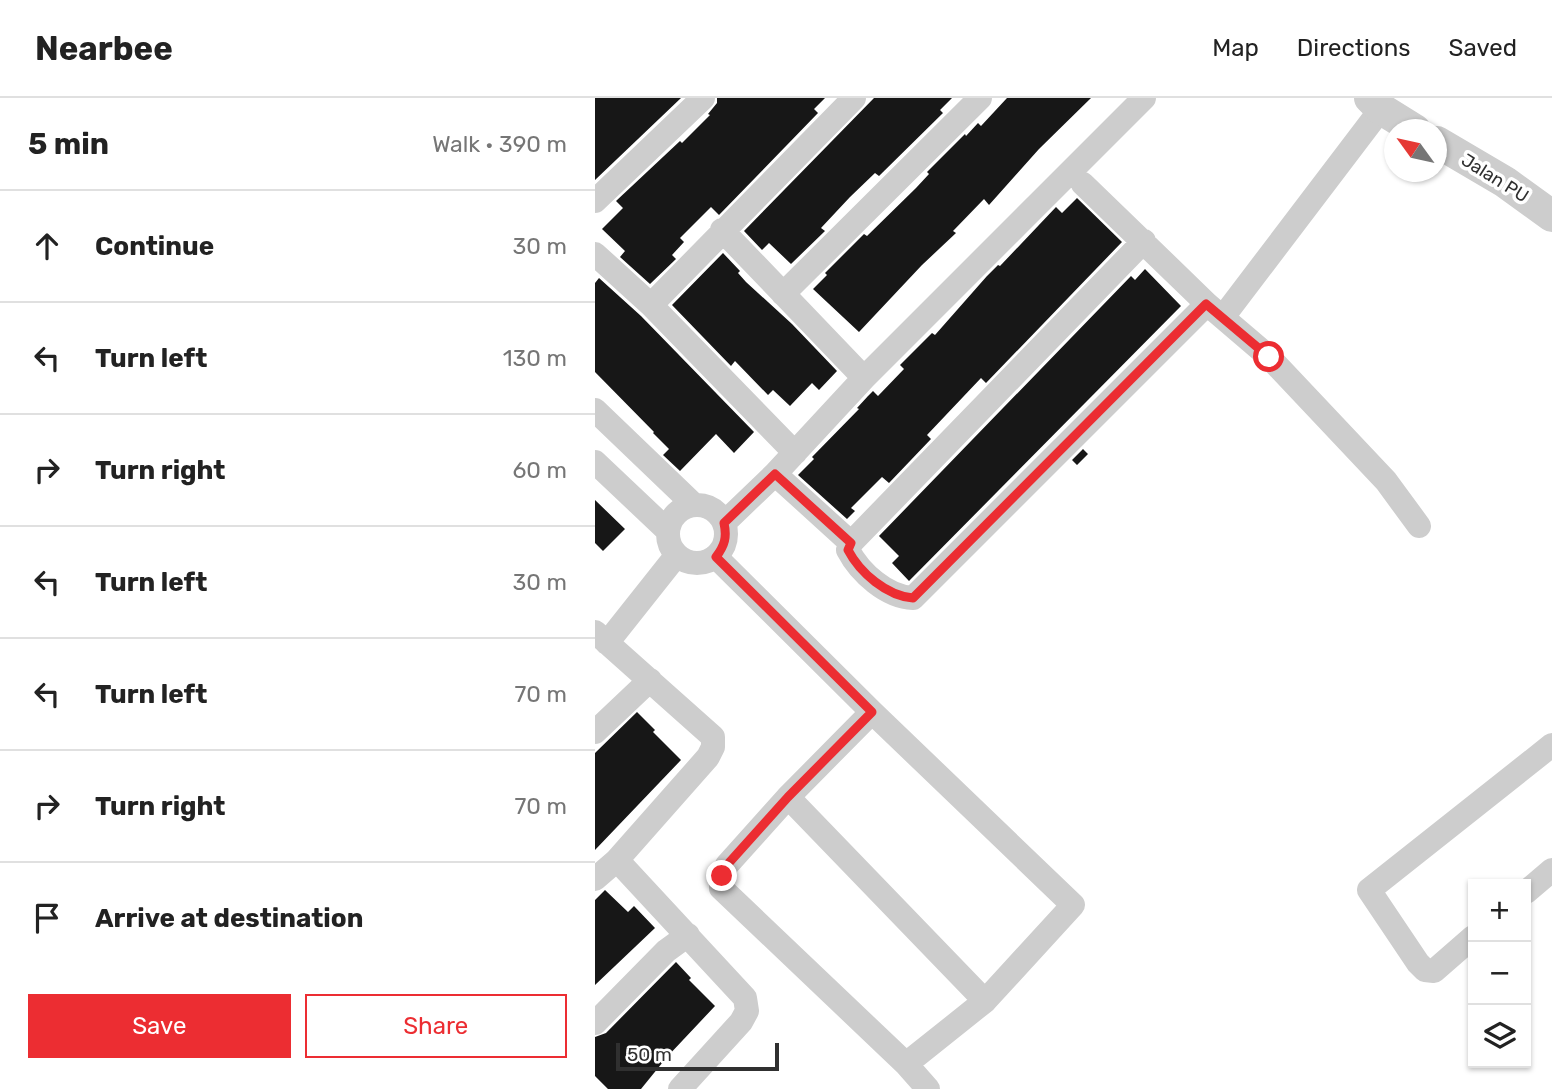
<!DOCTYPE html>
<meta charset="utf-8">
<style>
:root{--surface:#fff;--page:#f6f6f6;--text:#222;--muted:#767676;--line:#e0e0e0;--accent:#ec2d32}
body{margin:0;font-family:Rubik,sans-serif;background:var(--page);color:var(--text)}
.controls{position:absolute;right:21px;bottom:21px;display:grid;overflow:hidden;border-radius:0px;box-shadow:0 2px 5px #0004}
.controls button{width:63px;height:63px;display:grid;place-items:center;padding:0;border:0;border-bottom:2px solid var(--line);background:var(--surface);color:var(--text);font:35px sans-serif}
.compass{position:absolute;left:789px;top:21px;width:63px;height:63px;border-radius:50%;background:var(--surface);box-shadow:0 2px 5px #0004;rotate:303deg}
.scale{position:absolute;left:21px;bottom:18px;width:163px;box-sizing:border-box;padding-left:7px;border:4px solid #303030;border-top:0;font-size:19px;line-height:24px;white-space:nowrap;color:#303030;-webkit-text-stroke:5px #fff;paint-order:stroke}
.stop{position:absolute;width:21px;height:21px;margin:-16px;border:5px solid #ec2d32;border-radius:50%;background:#fff}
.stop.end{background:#ec2d32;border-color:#fff;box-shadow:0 2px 7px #0008}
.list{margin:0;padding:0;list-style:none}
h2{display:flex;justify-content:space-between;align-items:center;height:91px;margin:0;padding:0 28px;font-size:30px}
h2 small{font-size:23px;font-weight:400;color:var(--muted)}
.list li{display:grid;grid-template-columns:46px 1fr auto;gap:21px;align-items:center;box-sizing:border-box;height:112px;padding:0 28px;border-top:2px solid var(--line)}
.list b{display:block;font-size:26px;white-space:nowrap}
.list em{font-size:23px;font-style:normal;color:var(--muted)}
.actions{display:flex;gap:14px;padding:21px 28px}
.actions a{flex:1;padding:16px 0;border:2px solid var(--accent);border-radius:0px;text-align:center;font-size:24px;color:var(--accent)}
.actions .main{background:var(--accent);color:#fff}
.icon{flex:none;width:38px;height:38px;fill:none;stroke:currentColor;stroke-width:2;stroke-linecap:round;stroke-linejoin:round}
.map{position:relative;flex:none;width:957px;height:991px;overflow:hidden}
header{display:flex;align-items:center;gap:42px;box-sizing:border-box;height:98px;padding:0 35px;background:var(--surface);border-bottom:2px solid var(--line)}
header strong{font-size:33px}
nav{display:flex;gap:38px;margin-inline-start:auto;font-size:24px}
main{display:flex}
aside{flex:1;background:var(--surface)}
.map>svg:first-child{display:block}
</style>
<header>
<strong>Nearbee</strong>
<nav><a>Map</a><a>Directions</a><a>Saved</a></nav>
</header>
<main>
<aside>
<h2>5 min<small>Walk · 390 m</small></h2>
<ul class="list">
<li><svg class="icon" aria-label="ahead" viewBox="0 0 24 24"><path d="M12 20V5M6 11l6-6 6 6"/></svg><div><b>Continue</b></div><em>30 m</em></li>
<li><svg class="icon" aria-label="left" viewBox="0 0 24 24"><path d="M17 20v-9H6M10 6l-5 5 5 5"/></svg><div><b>Turn left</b></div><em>130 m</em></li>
<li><svg class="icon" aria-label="right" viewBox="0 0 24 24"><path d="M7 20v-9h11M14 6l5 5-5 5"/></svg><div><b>Turn right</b></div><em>60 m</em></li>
<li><svg class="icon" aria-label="left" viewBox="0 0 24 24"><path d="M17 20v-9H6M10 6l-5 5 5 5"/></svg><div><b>Turn left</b></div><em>30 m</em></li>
<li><svg class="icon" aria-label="left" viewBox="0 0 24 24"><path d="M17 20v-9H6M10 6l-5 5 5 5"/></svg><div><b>Turn left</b></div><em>70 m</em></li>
<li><svg class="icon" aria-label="right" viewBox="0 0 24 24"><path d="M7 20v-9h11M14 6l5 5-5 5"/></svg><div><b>Turn right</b></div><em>70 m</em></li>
<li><svg class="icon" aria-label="arrive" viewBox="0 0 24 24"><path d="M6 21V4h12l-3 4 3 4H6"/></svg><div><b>Arrive at destination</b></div></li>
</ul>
<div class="actions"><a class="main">Save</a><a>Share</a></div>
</aside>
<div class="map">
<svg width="957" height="991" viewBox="0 0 957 991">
<rect width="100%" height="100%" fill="#fff"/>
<path fill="#171717" d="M 0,0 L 86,0 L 0,82 Z
M 122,0 L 230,0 L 219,11 L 223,15 L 124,117 L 116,109 L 85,140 L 89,144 L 77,157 L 81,161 L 55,186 L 25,159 L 30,153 L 7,131 L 28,110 L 21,103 L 85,43 L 87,45 L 115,17 L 113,16 L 122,5 Z
M 279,0 L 357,0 L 345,12 L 348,15 L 284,78 L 280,75 L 255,99 L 226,130 L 230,133 L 196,166 L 174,145 L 167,152 L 149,133 Z
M 412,0 L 496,0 L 444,51 L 394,107 L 389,101 L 358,133 L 361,135 L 327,167 L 264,234 L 218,191 L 232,177 L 230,175 L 269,136 L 272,138 L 321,90 L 334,76 L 332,74 L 370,36 L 371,38 L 383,25 L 386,28 Z
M 482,100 L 527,144 L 391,285 L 386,280 L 332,337 L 336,341 L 294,385 L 287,379 L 256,410 L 260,413 L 252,421 L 203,377 L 219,361 L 217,359 L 264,311 L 262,310 L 273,298 L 278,293 L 283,298 L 309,271 L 305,267 L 337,235 L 340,237 L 392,178 L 403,167 L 405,168 L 461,109 L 467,115 Z
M 128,155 L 145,173 L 143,175 L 151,184 L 197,226 L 242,273 L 224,292 L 217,285 L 195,308 L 178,292 L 173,297 L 140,263 L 136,268 L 77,207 Z
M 550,171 L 586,208 L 314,483 L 297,465 L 304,458 L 284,438 L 536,178 L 540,182 Z
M 4,180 L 46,218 L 159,334 L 139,355 L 121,336 L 85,373 L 68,357 L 74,351 L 58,335 L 59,334 L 0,274 L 0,185 Z
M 488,351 L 493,356 L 482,367 L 477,362 Z
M 0,402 L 30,431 L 8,453 L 0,445 Z
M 42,614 L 60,632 L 58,634 L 86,662 L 0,752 L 0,655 Z
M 10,792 L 33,814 L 39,808 L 60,830 L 0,887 L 0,802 Z
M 81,864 L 96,880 L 94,882 L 120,908 L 72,959 L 46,991 L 13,991 L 0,978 L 0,939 L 11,935 Z"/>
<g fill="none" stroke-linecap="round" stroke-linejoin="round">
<path stroke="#cdcdcd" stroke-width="24" d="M 488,86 L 612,206 L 674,259 L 791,383 L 824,428
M 0,103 L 108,0
M 127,132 L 269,280
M 549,143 L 256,445 L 253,452 C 265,475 292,499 318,500 L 612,206
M 0,156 L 56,207 L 200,355
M 188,196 L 385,0
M 56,207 L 259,0
M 628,219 L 786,11
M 0,312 L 99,407
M 0,364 L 73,433
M 180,376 L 256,445
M73 436a29 29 0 1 1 58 0a29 29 0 1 1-58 0Z
M 129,425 L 180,376 L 269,280 L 549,0
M 121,459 L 277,614 L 478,807 L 390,903 L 311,966
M 0,534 L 118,639 L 118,649 L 113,659 L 22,762 L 0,781
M 12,545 L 81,458
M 277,614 L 193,699 L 132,767 L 127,778 L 126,790 L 311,966 L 333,991
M 0,634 L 55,582
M 193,699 L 390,903
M 22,762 L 150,900 L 152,913 L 146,924 L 85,991
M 931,794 L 957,772
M 878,839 L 839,873 L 830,872 L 823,865 L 774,792 L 957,647
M 0,925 L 71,853 L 93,837"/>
<path stroke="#cdcdcd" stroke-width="32" d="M 775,0 L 786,11 L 820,32
M 842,44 L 910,84 L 957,118"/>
</g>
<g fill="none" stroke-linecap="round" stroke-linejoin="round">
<path stroke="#ec2d32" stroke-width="9" d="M 127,778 L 132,767 L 193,699 L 277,614 L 121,459 C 130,447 132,439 129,425 L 180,376 L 256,445 L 253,452 C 265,475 292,498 318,500 L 611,206 L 674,259"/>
</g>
<g text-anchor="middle" stroke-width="7" stroke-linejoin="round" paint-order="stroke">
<g font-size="18" fill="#303030" stroke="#fff">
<text transform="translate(900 80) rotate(32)" y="6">Jalan PU</text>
</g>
</g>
</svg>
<div class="controls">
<button>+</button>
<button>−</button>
<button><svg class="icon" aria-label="layers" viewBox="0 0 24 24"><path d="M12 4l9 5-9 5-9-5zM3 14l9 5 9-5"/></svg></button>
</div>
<svg class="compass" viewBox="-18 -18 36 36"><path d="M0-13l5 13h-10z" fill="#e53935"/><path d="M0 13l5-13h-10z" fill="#767676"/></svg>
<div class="scale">50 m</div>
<div class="stop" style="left:674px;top:259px"></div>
<div class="stop end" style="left:127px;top:778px"></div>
</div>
</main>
